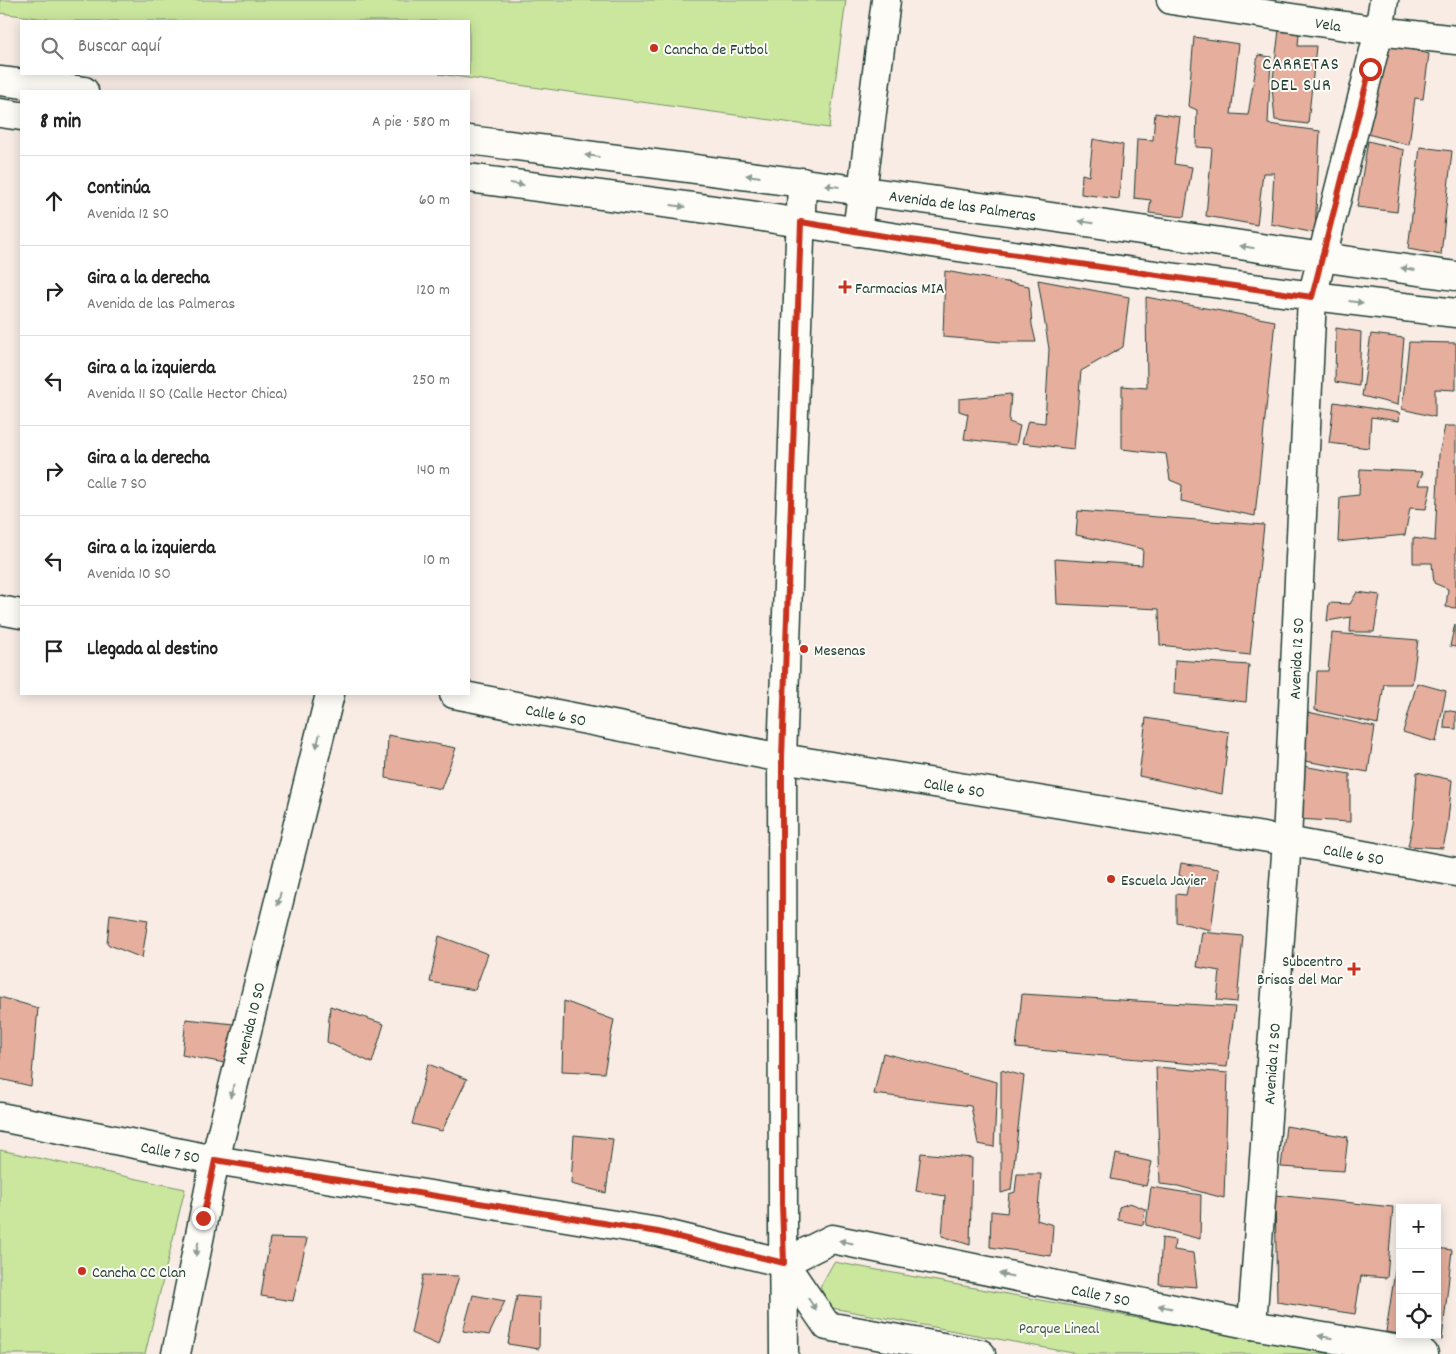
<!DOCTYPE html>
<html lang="es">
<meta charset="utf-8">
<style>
:root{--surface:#fff;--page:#f2f2f2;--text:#222;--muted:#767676;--line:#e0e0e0}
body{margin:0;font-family:Dekko,sans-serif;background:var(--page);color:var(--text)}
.controls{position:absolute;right:15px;bottom:15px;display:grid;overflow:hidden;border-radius:0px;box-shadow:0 2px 12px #0003}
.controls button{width:45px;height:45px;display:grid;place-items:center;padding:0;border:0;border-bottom:1px solid var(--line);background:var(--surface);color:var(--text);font:25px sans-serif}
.stop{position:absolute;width:15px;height:15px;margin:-11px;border:4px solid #c8321e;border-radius:50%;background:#fff}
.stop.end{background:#c8321e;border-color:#fff;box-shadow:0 1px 5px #0008}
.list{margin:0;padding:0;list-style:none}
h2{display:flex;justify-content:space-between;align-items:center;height:65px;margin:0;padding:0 20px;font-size:21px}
h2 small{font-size:16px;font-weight:400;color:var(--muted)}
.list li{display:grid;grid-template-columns:32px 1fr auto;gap:15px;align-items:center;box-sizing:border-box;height:90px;padding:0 20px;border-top:1px solid var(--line)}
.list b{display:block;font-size:19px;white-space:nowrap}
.list p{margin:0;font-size:16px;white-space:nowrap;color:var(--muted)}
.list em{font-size:16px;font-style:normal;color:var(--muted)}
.icon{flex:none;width:28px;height:28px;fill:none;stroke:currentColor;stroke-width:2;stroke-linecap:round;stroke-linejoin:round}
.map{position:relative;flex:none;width:1456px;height:1354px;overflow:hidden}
.search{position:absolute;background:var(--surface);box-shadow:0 2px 12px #0003;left:20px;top:20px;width:450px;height:55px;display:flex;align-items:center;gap:12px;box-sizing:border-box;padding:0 18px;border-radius:0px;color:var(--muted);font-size:19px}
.panel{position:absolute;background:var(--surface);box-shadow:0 2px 12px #0003;left:20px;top:90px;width:450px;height:605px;border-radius:0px}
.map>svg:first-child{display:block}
</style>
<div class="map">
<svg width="1456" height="1354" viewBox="0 0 1456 1354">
<rect width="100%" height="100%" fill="#f8ece5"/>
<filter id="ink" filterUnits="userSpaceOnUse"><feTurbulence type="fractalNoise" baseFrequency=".02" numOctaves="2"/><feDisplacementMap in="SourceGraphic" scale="10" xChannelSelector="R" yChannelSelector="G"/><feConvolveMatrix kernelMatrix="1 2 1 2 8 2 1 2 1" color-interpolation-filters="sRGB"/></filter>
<g filter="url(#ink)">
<path fill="#cbe79e" stroke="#759269" d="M 0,0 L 846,0 L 829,128 L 439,74 L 469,74 L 469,21 L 61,21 L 0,13 Z
M 0,1150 L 185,1189 L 145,1354 L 0,1354 Z
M 834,1262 L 1332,1354 L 1078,1354 L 832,1308 L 820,1287 Z"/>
<path fill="#e6ae9d" stroke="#1f3d34" d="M 1279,30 L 1299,34 L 1298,46 L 1316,46 L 1308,124 L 1275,120 L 1272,87 Z
M 1194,37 L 1239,44 L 1231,114 L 1248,115 L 1258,55 L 1271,57 L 1268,124 L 1320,131 L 1315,233 L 1271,224 L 1274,173 L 1263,173 L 1257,225 L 1206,216 L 1212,148 L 1196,147 L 1197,110 L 1188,106 Z
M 1383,42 L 1429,54 L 1423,99 L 1415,98 L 1409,145 L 1360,132 Z
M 1155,113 L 1180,117 L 1174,164 L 1192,167 L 1184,217 L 1149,213 L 1151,200 L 1134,198 L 1137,139 L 1153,140 Z
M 1093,139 L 1123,145 L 1119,199 L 1081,194 L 1082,174 L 1089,176 Z
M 1368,141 L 1404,150 L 1397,212 L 1357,207 Z
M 1420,147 L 1452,151 L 1441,255 L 1408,249 Z
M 945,271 L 1029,286 L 1032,325 L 1036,342 L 1001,342 L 943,337 Z
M 1038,280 L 1129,297 L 1123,347 L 1081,371 L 1074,449 L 1022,443 L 1028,421 L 1045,423 L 1049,349 Z
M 1146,297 L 1275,321 L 1255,516 L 1181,501 L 1182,485 L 1170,480 L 1166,454 L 1122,449 L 1122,386 L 1147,388 Z
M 1336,328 L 1361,332 L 1359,386 L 1335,382 Z
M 1371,334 L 1404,338 L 1398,405 L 1362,396 Z
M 1409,342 L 1456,343 L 1456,390 L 1435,389 L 1435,417 L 1402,409 Z
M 1011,394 L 1009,422 L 1020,426 L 1016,445 L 964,439 L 968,414 L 959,411 L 959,399 Z
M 1334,402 L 1400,413 L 1399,421 L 1371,417 L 1369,448 L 1329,443 Z
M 1445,426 L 1456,426 L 1456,608 L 1446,607 L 1448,589 L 1434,583 L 1432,563 L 1413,563 L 1413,538 L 1435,541 L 1439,454 Z
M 1360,469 L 1423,472 L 1418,485 L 1431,485 L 1426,509 L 1410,508 L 1405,535 L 1338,542 L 1340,497 L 1359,495 Z
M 1078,511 L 1264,525 L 1250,655 L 1160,645 L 1159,609 L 1057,604 L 1055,559 L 1142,565 L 1143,549 L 1076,535 Z
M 1357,592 L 1380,595 L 1374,632 L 1350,632 L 1351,617 L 1327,621 L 1329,603 L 1350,604 Z
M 1455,624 L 1456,647 L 1450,646 Z
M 1332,633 L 1418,640 L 1412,684 L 1384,684 L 1378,724 L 1315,710 L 1317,671 L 1328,671 Z
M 1175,660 L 1249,665 L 1246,702 L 1174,694 Z
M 1417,683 L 1446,691 L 1436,742 L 1403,732 Z
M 1445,710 L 1456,712 L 1456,729 L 1444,728 Z
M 1308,712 L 1375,727 L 1368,772 L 1305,761 Z
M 1146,718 L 1229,732 L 1222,794 L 1139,776 Z
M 388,735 L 456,748 L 441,789 L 386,778 Z
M 1290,764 L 1350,774 L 1350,822 L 1296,819 Z
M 1417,772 L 1452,780 L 1447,830 L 1443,848 L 1408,846 L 1413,824 Z
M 1181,863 L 1219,869 L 1211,930 L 1176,922 L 1176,894 L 1186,895 L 1189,881 L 1179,875 Z
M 110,914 L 148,920 L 142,958 L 107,944 Z
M 1202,932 L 1243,936 L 1237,1002 L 1217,1000 L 1220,971 L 1197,967 Z
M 439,936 L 488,954 L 475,990 L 430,982 Z
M 1022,994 L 1235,1007 L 1227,1067 L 1016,1048 Z
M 0,997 L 38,1008 L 31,1086 L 0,1079 Z
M 564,1001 L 614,1020 L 604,1073 L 562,1071 Z
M 330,1006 L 384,1024 L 372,1063 L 327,1042 Z
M 186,1019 L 234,1024 L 225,1063 L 182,1055 Z
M 883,1053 L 997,1082 L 994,1147 L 978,1144 L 971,1106 L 874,1094 Z
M 428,1064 L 467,1079 L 442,1131 L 412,1124 Z
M 1156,1067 L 1228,1073 L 1224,1198 L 1178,1186 L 1160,1184 Z
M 1001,1070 L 1024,1076 L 1011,1190 L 1001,1193 Z
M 1286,1126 L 1348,1137 L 1344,1171 L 1281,1167 Z
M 574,1135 L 613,1139 L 606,1193 L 571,1184 Z
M 921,1153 L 972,1158 L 970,1245 L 942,1236 L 945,1196 L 916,1191 Z
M 1116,1154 L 1152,1162 L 1146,1186 L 1111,1179 Z
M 1017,1174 L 1041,1174 L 1037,1220 L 1053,1225 L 1051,1256 L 990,1247 L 991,1211 L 1007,1213 L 1009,1194 L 1015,1192 Z
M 1151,1187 L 1201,1195 L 1200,1239 L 1146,1225 Z
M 1275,1195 L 1393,1207 L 1387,1278 L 1361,1276 L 1355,1314 L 1277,1302 Z
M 1130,1203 L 1145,1209 L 1143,1225 L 1118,1220 L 1119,1207 Z
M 270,1238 L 307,1239 L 293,1301 L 261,1296 Z
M 1162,1238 L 1175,1240 L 1174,1250 L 1193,1253 L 1197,1287 L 1159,1284 Z
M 1399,1244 L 1400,1244 L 1400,1334 L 1386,1332 Z
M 1437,1248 L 1452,1250 L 1442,1340 L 1409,1335 L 1437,1335 Z
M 423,1275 L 459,1276 L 438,1345 L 411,1333 Z
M 473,1295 L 505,1301 L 489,1335 L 463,1331 Z
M 517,1296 L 540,1298 L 539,1349 L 508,1344 Z"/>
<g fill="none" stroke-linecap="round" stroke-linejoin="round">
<g stroke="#1f3d34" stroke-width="31">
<g id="minor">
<path id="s1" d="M 1171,0 L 1379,31 L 1456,40"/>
<path d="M 0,81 L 84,91"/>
<path d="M 0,113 L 21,116"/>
<path id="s2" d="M 469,140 C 656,164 843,187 1030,214 C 1172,234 1314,257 1456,276"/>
<path d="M 469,178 C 579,193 691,205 801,223 C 1019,257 1237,288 1456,313"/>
<path d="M 857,232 L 886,0"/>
<path d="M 0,610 L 21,614"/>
<path id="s3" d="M 454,694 L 782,758 L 1287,841 L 1456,872"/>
<path id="s4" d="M 0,1117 L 215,1160 L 658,1232 L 784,1263 L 832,1239 L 1252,1325 L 1424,1354"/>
<path d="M 784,1263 L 827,1326 L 981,1354"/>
<path id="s5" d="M 1252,1325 L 1287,841 L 1312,297 L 1379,31 L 1384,0"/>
<path id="s6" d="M 176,1354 L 215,1160 L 330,694"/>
<path d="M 784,1354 L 783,1223 L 782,758 L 802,182"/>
</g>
</g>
<use href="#minor" stroke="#fdfcf7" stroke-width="28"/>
</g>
<defs><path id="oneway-solid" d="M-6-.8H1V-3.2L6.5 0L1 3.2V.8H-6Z" transform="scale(1.25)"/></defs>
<g fill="#8e9c96">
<use href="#oneway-solid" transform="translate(592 156) rotate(-173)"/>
<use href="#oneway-solid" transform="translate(753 176) rotate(-173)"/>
<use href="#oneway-solid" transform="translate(517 184) rotate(8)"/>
<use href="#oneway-solid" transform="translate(832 186) rotate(-172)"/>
<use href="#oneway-solid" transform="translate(678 206) rotate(8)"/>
<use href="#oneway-solid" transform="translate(1086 222) rotate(-171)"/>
<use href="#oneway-solid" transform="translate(1247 247) rotate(-171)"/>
<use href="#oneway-solid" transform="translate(1408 269) rotate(-172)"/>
<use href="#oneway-solid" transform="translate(1356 302) rotate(7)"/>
<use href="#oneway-solid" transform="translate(318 741) rotate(104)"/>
<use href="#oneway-solid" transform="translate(279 899) rotate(104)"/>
<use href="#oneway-solid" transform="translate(232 1091) rotate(104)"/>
<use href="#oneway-solid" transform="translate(846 1242) rotate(-168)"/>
<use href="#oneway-solid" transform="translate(197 1249) rotate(101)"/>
<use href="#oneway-solid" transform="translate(1006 1275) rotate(-168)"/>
<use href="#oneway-solid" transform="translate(812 1304) rotate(56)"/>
<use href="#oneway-solid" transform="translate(1165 1307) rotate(-168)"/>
<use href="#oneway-solid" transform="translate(1325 1337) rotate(-170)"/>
</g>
</g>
<g fill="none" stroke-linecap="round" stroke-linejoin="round" filter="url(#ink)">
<path stroke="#c8321e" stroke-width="6" d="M 203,1218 L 215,1160 L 658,1232 L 784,1263 L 782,1203 L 782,758 L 801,222 L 890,237 L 1312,297 L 1370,69"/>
</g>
<g fill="#c8321e" stroke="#fdfcf7" stroke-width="2">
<circle cx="654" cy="48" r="5"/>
<path d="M842.5 279.5h5v5h5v5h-5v5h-5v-5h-5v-5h5z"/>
<circle cx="804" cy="649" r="5"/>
<circle cx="1111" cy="879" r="5"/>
<path d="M1351.5 961.5h5v5h5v5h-5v5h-5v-5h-5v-5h5z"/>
<circle cx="82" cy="1271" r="5"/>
</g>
<g text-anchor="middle" stroke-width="4" stroke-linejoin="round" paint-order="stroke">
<g font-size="16" fill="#1f3d34" stroke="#fdfcf7">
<text dy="6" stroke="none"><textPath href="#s1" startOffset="159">Vela</textPath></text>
<text dy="6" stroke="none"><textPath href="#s2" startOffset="498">Avenida de las Palmeras</textPath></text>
<text dy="6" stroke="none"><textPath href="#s5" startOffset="668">Avenida 12 SO</textPath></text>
<text dy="6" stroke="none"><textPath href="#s3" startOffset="104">Calle 6 SO</textPath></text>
<text dy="6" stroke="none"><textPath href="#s3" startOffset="509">Calle 6 SO</textPath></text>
<text dy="6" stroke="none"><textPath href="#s3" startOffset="914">Calle 6 SO</textPath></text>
<text dy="6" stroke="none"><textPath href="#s6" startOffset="339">Avenida 10 SO</textPath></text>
<text dy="6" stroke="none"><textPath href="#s5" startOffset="262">Avenida 12 SO</textPath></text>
<text dy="6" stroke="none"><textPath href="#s4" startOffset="174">Calle 7 SO</textPath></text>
<text dy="6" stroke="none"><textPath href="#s4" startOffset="1126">Calle 7 SO</textPath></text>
</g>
<g font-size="16" fill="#1f3d34" stroke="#fdfcf7" text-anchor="start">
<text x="664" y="54">Cancha de Futbol</text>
<text x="855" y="293">Farmacias MIA</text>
<text x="814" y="655">Mesenas</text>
<text x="1121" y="885">Escuela Javier</text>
<text x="1343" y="966" text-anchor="end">Subcentro<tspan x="1343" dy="18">Brisas del Mar</tspan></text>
<text x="92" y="1277">Cancha CC Clan</text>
</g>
<g font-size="16" fill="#415f49" stroke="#fdfcf7">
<text x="1059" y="1333">Parque Lineal</text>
</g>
<g font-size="18" letter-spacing="1" fill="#1f3d34" stroke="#fdfcf7">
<text x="1301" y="69">CARRETAS<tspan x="1301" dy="21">DEL SUR</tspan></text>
</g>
</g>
</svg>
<div class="controls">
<button>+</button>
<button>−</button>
<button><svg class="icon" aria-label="locate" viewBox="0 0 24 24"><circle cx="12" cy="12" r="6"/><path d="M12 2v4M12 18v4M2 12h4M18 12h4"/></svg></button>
</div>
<div class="stop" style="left:1370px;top:69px"></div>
<div class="stop end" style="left:203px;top:1218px"></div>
<div class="search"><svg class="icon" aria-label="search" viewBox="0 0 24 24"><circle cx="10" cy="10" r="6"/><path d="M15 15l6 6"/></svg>Buscar aquí</div>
<section class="panel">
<h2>8 min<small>A pie · 580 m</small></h2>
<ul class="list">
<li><svg class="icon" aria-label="ahead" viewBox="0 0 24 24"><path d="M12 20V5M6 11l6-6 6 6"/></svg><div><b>Continúa</b><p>Avenida 12 SO</p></div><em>60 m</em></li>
<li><svg class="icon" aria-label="right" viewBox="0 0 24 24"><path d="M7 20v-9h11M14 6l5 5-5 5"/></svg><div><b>Gira a la derecha</b><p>Avenida de las Palmeras</p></div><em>120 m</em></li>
<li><svg class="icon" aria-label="left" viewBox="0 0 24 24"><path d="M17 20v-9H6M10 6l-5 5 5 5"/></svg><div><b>Gira a la izquierda</b><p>Avenida 11 SO (Calle Hector Chica)</p></div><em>250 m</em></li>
<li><svg class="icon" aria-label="right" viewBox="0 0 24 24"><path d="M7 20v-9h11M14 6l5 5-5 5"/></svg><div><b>Gira a la derecha</b><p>Calle 7 SO</p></div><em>140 m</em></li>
<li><svg class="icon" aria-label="left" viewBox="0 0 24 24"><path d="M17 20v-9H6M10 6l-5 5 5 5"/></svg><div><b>Gira a la izquierda</b><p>Avenida 10 SO</p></div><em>10 m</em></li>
<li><svg class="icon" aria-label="arrive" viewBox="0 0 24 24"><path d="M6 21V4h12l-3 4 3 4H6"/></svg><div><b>Llegada al destino</b></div></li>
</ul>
</section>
</div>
